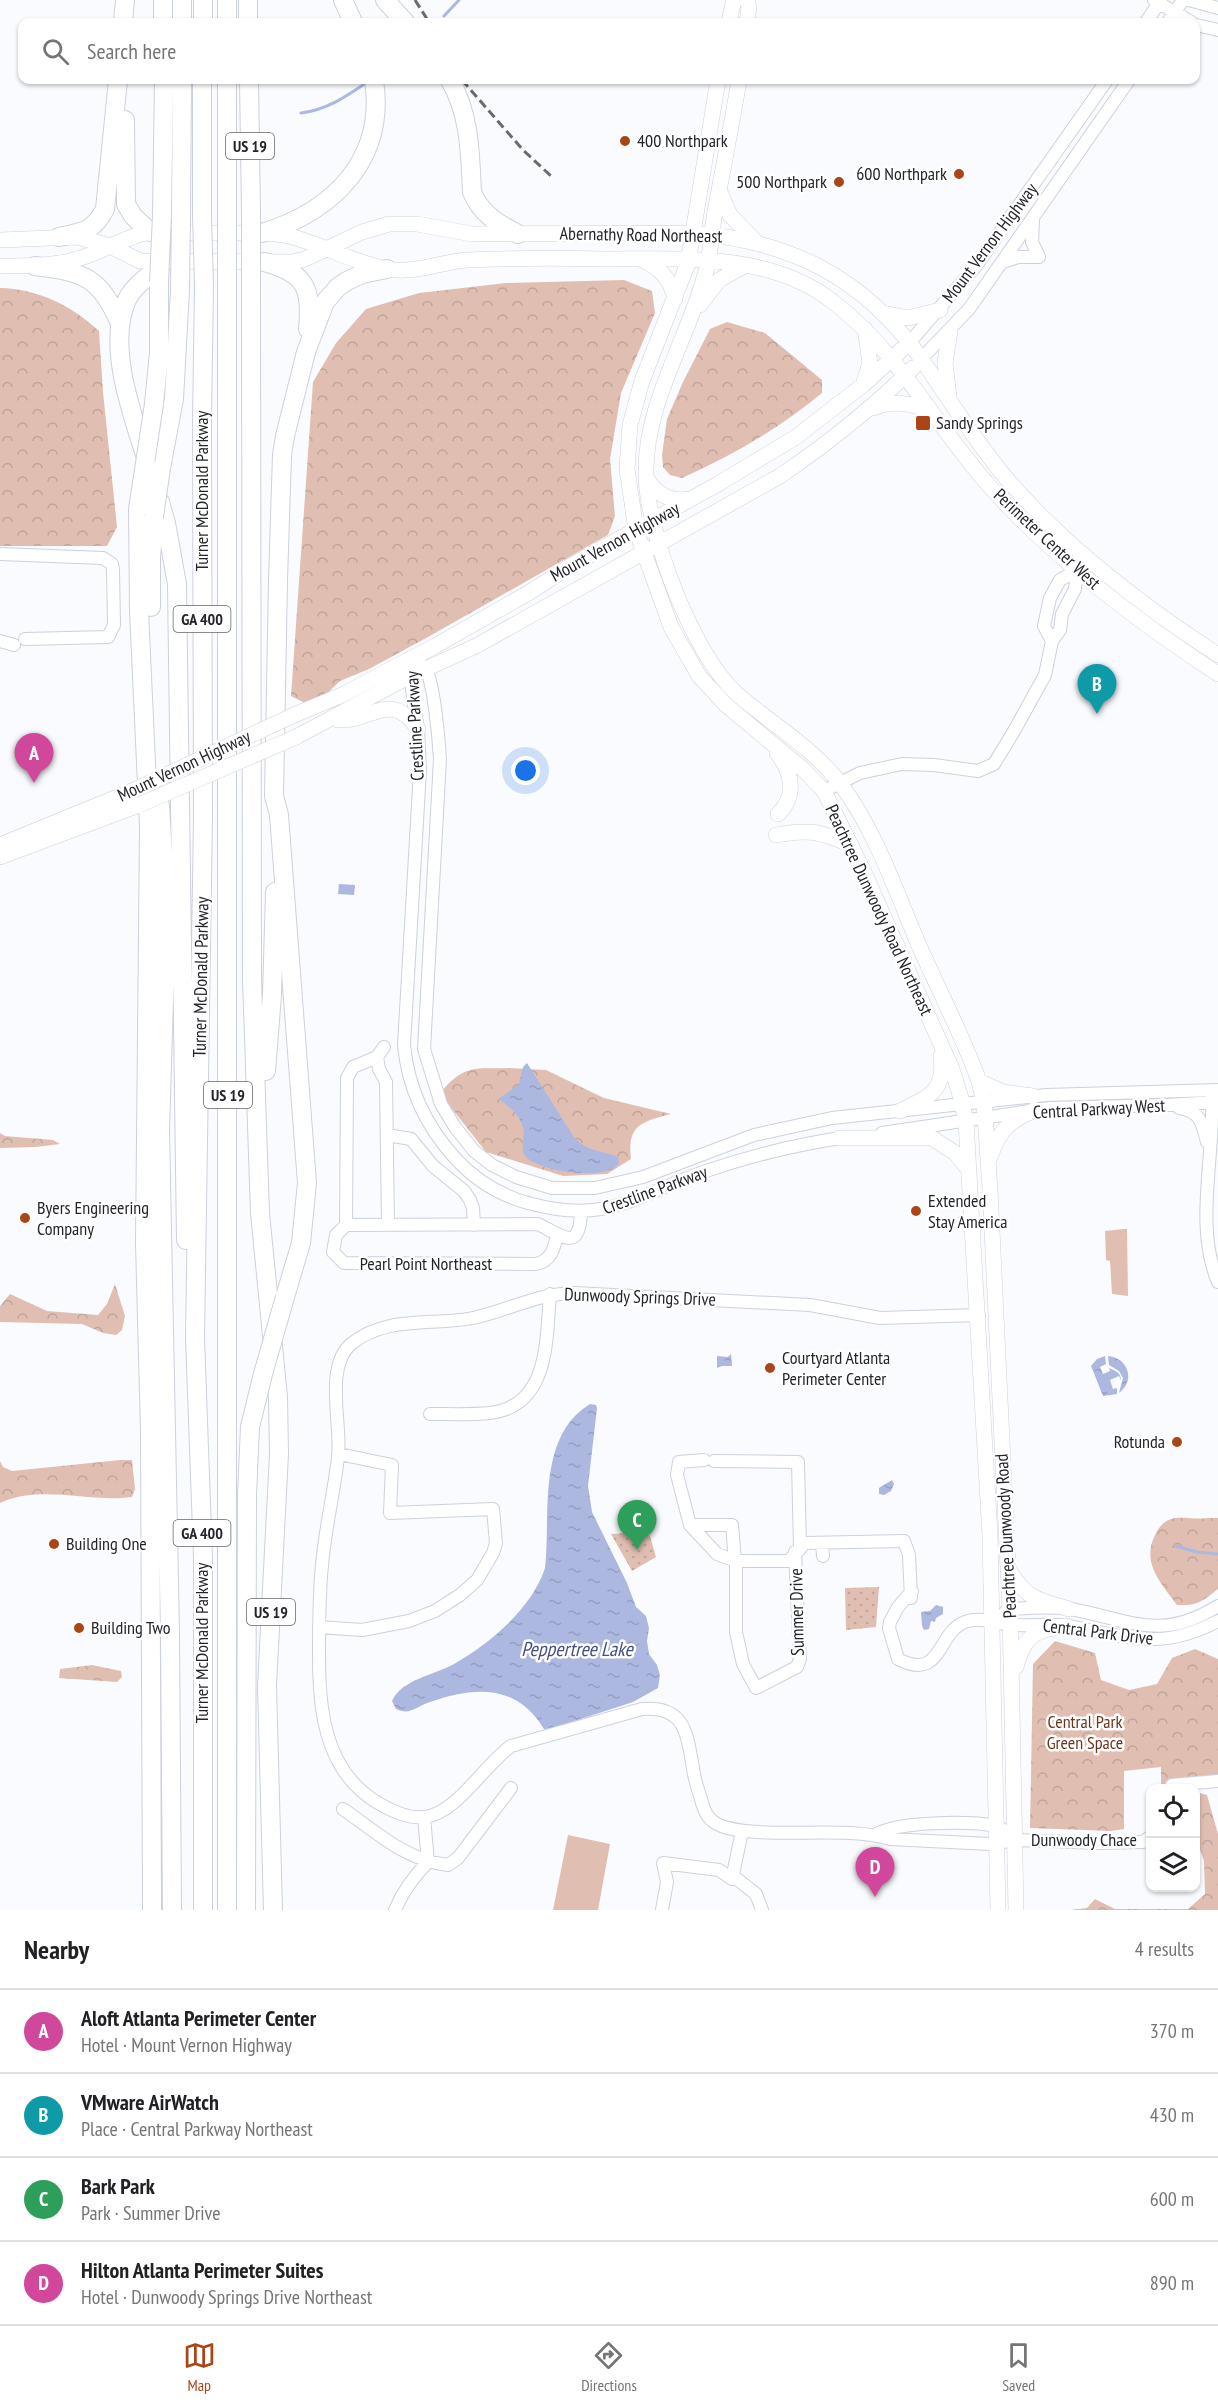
<!DOCTYPE html>
<meta charset="utf-8">
<style>
:root{--surface:#fff;--page:#f6f6f6;--text:#202124;--muted:#757577;--line:#e0e0e0;--accent:#aa4517}
body{margin:0;font-family:"PT Sans Narrow",sans-serif;background:var(--page);color:var(--text)}
.controls{position:absolute;right:18px;bottom:18px;display:grid;overflow:hidden;border-radius:12px;box-shadow:0 2px 4px #0004}
.controls button{width:54px;height:54px;display:grid;place-items:center;padding:0;border:0;border-bottom:2px solid var(--line);background:var(--surface);color:var(--text);font:30px sans-serif}
.you{position:absolute;left:526px;top:771px;width:21px;height:21px;margin:-15px;border:4px solid #fff;border-radius:50%;background:#1a73e8;box-shadow:0 0 0 9px #1a73e833}
.badge{display:grid;place-items:center;width:39px;height:39px;border-radius:50%;background:var(--accent);color:#fff;font-size:20px;font-weight:700}
.pin{position:absolute;translate:-50% -50px;filter:drop-shadow(0 2px 3px #0008)}
.pin::after{content:'';position:absolute;top:32px;width:21px;height:18px;background:inherit;clip-path:polygon(0 0,100% 0,50% 100%)}
.list{margin:0;padding:0;list-style:none}
h2{display:flex;justify-content:space-between;align-items:center;height:78px;margin:0;padding:0 24px;font-size:26px}
h2 small{font-size:20px;font-weight:400;color:var(--muted)}
.list li{display:grid;grid-template-columns:39px 1fr auto;gap:18px;align-items:center;box-sizing:border-box;height:84px;padding:0 24px;border-top:2px solid var(--line)}
.list b{display:block;font-size:22px;white-space:nowrap}
.list p{margin:0;font-size:20px;white-space:nowrap;color:var(--muted)}
.list em{font-size:20px;font-style:normal;color:var(--muted)}
.icon{flex:none;width:33px;height:33px;fill:none;stroke:currentColor;stroke-width:2;stroke-linecap:round;stroke-linejoin:round}
.map{position:relative;flex:none;width:1218px;height:1910px;overflow:hidden}
.search{position:absolute;background:var(--surface);box-shadow:0 2px 4px #0004;left:18px;right:18px;top:18px;height:66px;display:flex;align-items:center;gap:15px;box-sizing:border-box;padding:0 21px;border-radius:12px;color:var(--muted);font-size:22px}
.sheet{height:414px;background:var(--surface)}
nav{display:flex;justify-content:space-around;align-items:center;box-sizing:border-box;height:84px;border-top:2px solid var(--line);background:var(--surface);font-size:16px;color:var(--muted)}
nav a{display:grid;justify-items:center;gap:3px}
nav .on{color:var(--accent)}
.map>svg:first-child{display:block}
</style>
<div class="map">
<svg width="1218" height="1910" viewBox="0 0 1218 1910">
<defs>
<pattern id="forest-crowns" width="20" height="18" patternUnits="userSpaceOnUse" patternTransform="scale(1.5)"><rect width="20" height="18" fill="#e0bfb2"/><path d="M2 6a3 3 0 1 1 6 0M12 15a3 3 0 1 1 6 0" fill="none" stroke="#c0a499"/></pattern>
<pattern id="park-dots" width="8" height="8" patternUnits="userSpaceOnUse" patternTransform="scale(1.5)"><rect width="8" height="8" fill="#e0bfb2"/><path d="M2 2h.1M6 6h.1" fill="none" stroke="#c0a499" stroke-width="1.8" stroke-linecap="round"/></pattern>
<pattern id="water-ripples" width="26" height="14" patternUnits="userSpaceOnUse" patternTransform="scale(1.5)"><rect width="26" height="14" fill="#adb8e0"/><path d="M2 4q2-2 4 0t4 0M15 11q2-2 4 0t4 0" fill="none" stroke="#959ec0"/></pattern>
</defs>
<rect width="100%" height="100%" fill="#fafbfe"/>
<path fill="#e0bfb2" d="M 1123,1229 L 1127,1229 L 1128,1296 L 1112,1294 L 1110,1261 L 1106,1260 L 1105,1231 Z
M 568,1835 L 610,1844 L 598,1910 L 553,1910 Z"/>
<path fill="url(#forest-crowns)" d="M 624,280 L 652,291 L 655,313 L 621,393 L 610,459 L 615,516 L 608,535 L 428,637 L 369,669 L 340,681 L 313,707 L 291,696 L 313,382 L 336,343 L 366,309 L 419,293 L 506,283 Z
M 0,288 C 38,289 71,305 99,331 L 103,392 L 117,527 L 107,546 L 0,546 Z
M 727,322 L 765,333 L 822,380 L 822,393 C 780,428 732,456 682,478 L 670,475 L 663,467 L 662,455 L 667,419 L 683,382 L 710,329 Z
M 509,1068 L 546,1070 L 604,1098 L 671,1114 C 641,1122 627,1125 631,1159 L 607,1174 L 563,1176 L 486,1152 L 449,1105 L 442,1091 C 464,1064 477,1069 509,1068 Z
M 0,1133 L 5,1136 L 53,1140 L 60,1144 L 36,1147 L 0,1148 Z
M 115,1284 L 125,1316 L 122,1330 L 116,1335 L 103,1333 L 82,1324 L 0,1322 L 0,1306 L 10,1294 L 47,1311 L 98,1315 L 107,1304 Z
M 120,1460 L 132,1460 L 135,1489 L 132,1497 C 90,1503 40,1484 0,1503 L 0,1461 L 3,1467 L 12,1471 Z
M 1208,1518 L 1218,1518 L 1218,1589 C 1203,1601 1197,1606 1177,1605 C 1161,1583 1141,1563 1155,1535 C 1159,1527 1163,1522 1171,1519 C 1183,1516 1196,1520 1208,1518 Z
M 1055,1641 L 1095,1653 L 1101,1680 L 1129,1690 L 1157,1684 L 1172,1658 L 1195,1649 L 1218,1659 L 1218,1776 L 1180,1778 L 1161,1787 L 1161,1767 L 1124,1771 L 1124,1829 L 1111,1831 L 1030,1828 L 1033,1664 Z
M 92,1665 L 121,1671 L 122,1677 L 117,1682 L 59,1678 L 60,1669 Z
M 1196,1792 L 1207,1795 L 1218,1834 L 1218,1910 L 1070,1910 L 1087,1908 L 1095,1899 L 1115,1909 L 1188,1909 L 1205,1894 L 1204,1861 L 1196,1839 Z"/>
<path fill="url(#park-dots)" d="M 644,1532 L 650,1536 L 656,1557 L 632,1571 L 611,1534 Z
M 879,1587 L 876,1627 L 846,1630 L 845,1588 Z"/>
<path fill="url(#water-ripples)" d="M 339,884 L 355,885 L 354,895 L 338,894 Z
M 527,1063 L 574,1137 C 587,1152 601,1150 618,1157 L 619,1164 C 605,1181 543,1172 527,1158 C 518,1150 526,1136 523,1127 C 519,1114 509,1107 499,1099 L 519,1084 L 523,1067 Z
M 731,1354 L 732,1366 L 722,1366 L 717,1368 L 717,1356 L 728,1357 Z
M 1105,1356 L 1106,1364 L 1100,1367 L 1103,1374 L 1110,1371 L 1109,1368 C 1115,1371 1121,1372 1121,1380 L 1119,1376 L 1110,1380 L 1113,1389 L 1117,1388 L 1117,1394 L 1103,1396 L 1091,1366 L 1097,1359 Z
M 1108,1356 C 1128,1358 1136,1380 1119,1393 L 1123,1378 L 1119,1371 L 1109,1365 Z
M 590,1404 L 596,1405 L 597,1408 L 588,1486 L 592,1512 L 627,1583 L 636,1607 L 646,1616 L 649,1628 L 647,1641 L 649,1654 L 657,1665 L 660,1675 L 658,1688 L 633,1702 L 550,1729 L 544,1729 C 517,1684 475,1686 430,1702 C 417,1706 410,1716 396,1709 L 392,1701 C 402,1679 435,1675 454,1664 C 490,1644 532,1608 545,1568 C 551,1515 536,1437 590,1404 Z
M 892,1480 L 894,1484 L 891,1491 L 884,1495 L 879,1494 L 879,1488 Z
M 936,1605 L 943,1607 L 943,1614 L 936,1618 L 935,1622 L 931,1621 L 929,1629 L 924,1630 L 922,1626 L 921,1612 L 930,1611 Z"/>
<g fill="none" stroke-linecap="round" stroke-linejoin="round">
<path stroke="#adb8e0" stroke-width="3" d="M 444,16 L 459,0
M 301,113 C 327,110 347,96 369,81
M 1175,1546 L 1197,1552 L 1218,1554"/>
<g stroke="#ccd1de" stroke-width="14">
<path id="minor" d="M 1154,0 L 1191,22
M 1189,0 L 1218,8
M 1146,22 L 1161,0
M 1168,22 L 1183,0
M 1196,25 L 1218,30
M 1033,221 L 1032,242 L 1039,257
M 1003,262 L 1018,257 L 1039,257
M 909,343 L 976,266 L 1107,80
M 921,359 L 969,309 L 1129,80
M 0,554 L 103,558 L 112,564 L 113,570 L 114,625 L 108,637 L 25,639
M 0,641 L 14,645
M 1052,641 L 1044,626 L 1050,598 L 1060,580 L 1077,570
M 419,663 C 421,665 425,667 426,670 C 434,683 439,742 440,759 L 424,1049 L 441,1104 L 455,1127 L 474,1151 L 492,1165 L 516,1177 L 552,1188 L 595,1188 L 643,1177 L 754,1135 L 832,1118 L 1046,1095 L 1218,1090
M 411,668 L 410,676 L 418,729 L 420,770 L 404,1045 C 408,1088 426,1126 455,1158 C 475,1180 499,1195 528,1203 C 608,1225 634,1196 706,1171 C 753,1155 798,1144 847,1137
M 824,791 L 860,773 L 902,764 L 934,765 L 978,771 L 994,764 L 1014,731 L 1045,675 L 1052,641 L 1060,630 L 1062,614 L 1075,589 L 1077,570 L 1087,558
M 377,1057 L 379,1069 L 386,1082 L 388,1225
M 377,1057 L 384,1047
M 1212,1094 C 1215,1155 1194,1226 1218,1282
M 1179,1108 C 1200,1111 1202,1122 1207,1142
M 882,1133 L 1050,1108 L 1166,1105 L 1218,1102
M 387,1135 L 411,1139 L 433,1166 L 464,1191 L 470,1200 L 473,1208 L 474,1225
M 346,1225 L 347,1078 L 353,1067 L 377,1057
M 557,1235 C 554,1249 551,1261 536,1264 L 344,1263 L 333,1252 L 336,1235 L 346,1225 L 538,1224 C 562,1236 580,1253 581,1212
M 979,1315 L 880,1318 L 810,1305 L 574,1293 C 534,1294 511,1310 473,1318 C 433,1326 386,1315 351,1344 C 324,1367 342,1425 338,1457 C 334,1493 325,1529 322,1565 C 319,1594 319,1625 319,1655 C 319,1688 321,1727 336,1757 C 345,1776 360,1792 378,1803 C 392,1811 408,1819 425,1817 C 457,1813 484,1765 511,1746 L 642,1709 C 685,1705 687,1734 693,1768 C 694,1779 698,1789 701,1799 C 703,1808 706,1817 714,1822 C 725,1830 745,1831 758,1832 C 797,1835 854,1828 890,1839 L 990,1844 L 1015,1840 L 1099,1843 L 1143,1842 L 1150,1837
M 430,1414 C 450,1414 471,1415 490,1413 C 550,1406 546,1339 550,1294
M 704,1460 L 679,1462 L 677,1475 L 690,1525 L 717,1554 L 736,1561 L 789,1561 L 805,1543 L 904,1541 L 909,1555 L 911,1598
M 714,1461 L 798,1462 L 800,1548
M 690,1525 L 732,1525 L 735,1561
M 822,1543 L 823,1556
M 736,1561 L 736,1632 L 743,1664 L 756,1688 L 797,1667 L 800,1659 L 795,1552
M 912,1591 L 898,1607 L 890,1622 L 889,1628 L 898,1659 C 944,1683 936,1629 968,1621 C 984,1617 997,1624 1013,1625 C 1031,1626 1049,1623 1067,1626 C 1129,1636 1158,1652 1218,1621
M 1004,1613 L 1010,1609 C 1030,1608 1051,1606 1071,1609 C 1130,1620 1160,1642 1218,1606
M 319,1627 L 362,1630 L 409,1621 L 435,1611 L 460,1595 L 477,1580 L 493,1553 L 496,1543 L 493,1509 L 390,1513 L 392,1465 L 339,1454
M 1170,1788 L 1172,1785 L 1218,1781
M 343,1809 C 376,1832 407,1861 448,1865 L 458,1858 L 511,1788
M 875,1835 C 896,1821 970,1821 996,1826 C 1002,1828 1010,1835 1015,1840
M 732,1879 L 742,1831
M 395,1910 C 403,1891 414,1876 428,1862 L 424,1817
M 662,1910 L 667,1882 L 663,1863 L 719,1870 L 732,1879 L 737,1879 L 756,1894 L 762,1910"/>
</g>
<g stroke="#ccd1de" stroke-width="16">
<path id="major" d="M 729,22 L 734,0
M 747,22 L 749,7 L 747,0
M 718,80 L 688,263 L 642,381 L 630,425 L 627,469 L 636,530 L 671,627 L 699,676 L 726,705 L 804,770 L 824,791 L 863,870 L 952,1069 L 961,1098 L 966,1122 L 990,1536 L 998,1910
M 739,80 C 732,124 723,168 715,212 C 711,234 711,257 704,278 C 686,343 644,406 646,476 C 648,535 693,655 737,694 C 770,723 812,747 839,782 C 875,829 895,889 918,943 C 938,989 962,1034 979,1081 L 984,1102 L 990,1189 L 1010,1609 L 1016,1910
M 720,192 L 730,215 L 756,242
M 0,240 L 77,237 L 110,246 L 140,261 L 293,262 L 305,259 L 362,232 L 389,224 L 417,224 L 472,234 L 693,233 C 791,241 865,278 922,360 C 949,399 975,441 1006,478 C 1066,548 1141,605 1218,655
M 642,260 C 660,267 671,280 675,299
M 0,266 C 29,266 57,266 84,257 C 107,249 127,236 150,232 C 177,233 204,233 231,233 C 252,233 273,232 293,237 C 325,246 355,263 387,269 C 414,274 441,262 467,260 C 513,258 558,258 604,259 C 678,259 769,252 832,301 C 901,354 935,426 992,489 C 1057,561 1137,621 1218,674
M 700,305 L 719,280 L 744,266
M 883,313 L 908,318 L 940,310
M 863,385 L 870,363 L 865,329
M 949,397 L 945,363 L 950,331
M 873,408 C 893,400 911,403 930,411
M 646,477 C 656,495 670,502 691,499
M 294,715 L 342,695 L 435,646 L 530,592 L 572,565 L 718,484 L 796,437 L 863,385 L 909,343
M 338,720 C 372,722 390,689 418,729
M 296,737 L 410,676 L 476,646 L 780,476 C 830,442 870,410 913,368
M 777,753 C 792,772 797,796 778,814
M 776,835 C 809,829 820,831 851,845
M 0,845 L 132,791
M 0,857 L 139,805
M 979,1081 L 1003,1092 L 1033,1096
M 900,1111 C 928,1097 946,1092 941,1056
M 839,1138 L 932,1138 L 955,1153 L 969,1170
M 990,1157 C 1000,1130 1008,1121 1035,1110
M 1009,1570 C 1027,1600 1037,1599 1069,1609
M 1016,1667 C 1024,1635 1036,1629 1067,1626"/>
</g>
<g stroke="#ccd1de" stroke-width="20">
<path id="highway" d="M 163,0 L 163,22
M 182,0 L 182,22
M 248,0 L 248,22
M 343,0 L 353,22
M 385,0 L 405,22
M 123,22 L 125,0
M 203,22 L 203,0
M 227,22 L 227,0
M 249,80 L 251,213
M 450,80 C 470,115 470,152 472,192 C 481,214 497,223 518,234
M 125,120 L 126,204 L 133,216 L 150,232
M 181,214 L 182,80
M 162,215 L 164,80
M 202,215 L 202,80
M 227,217 L 227,80
M 262,233 C 334,211 386,159 374,80
M 59,237 C 82,232 93,232 105,209 L 118,80
M 264,262 C 306,273 312,288 308,329
M 35,266 C 85,272 99,277 120,323
M 227,280 L 227,1910
M 251,295 L 252,979 L 260,1213 L 278,1397 L 279,1454 L 267,1686 L 273,1910
M 154,404 L 159,353 L 159,282
M 147,461 C 133,416 107,349 126,302 C 132,286 152,274 164,262
M 161,468 L 174,399 L 180,290
M 160,502 L 166,523 L 177,584 L 186,1240
M 138,509 L 139,611 L 149,828 L 145,1243 L 150,1431 L 152,1910
M 151,607 L 151,558 L 154,517
M 160,805 L 163,859 L 165,967 L 160,1129 L 170,1633 L 172,1910
M 266,1071 L 272,995 L 275,892
M 285,1297 L 301,1243 L 307,1183 L 279,815 L 274,796 L 278,580 L 282,455 L 285,436 L 306,352 L 325,302 L 338,287 L 347,281 L 362,274 L 387,269
M 203,1910 L 203,1559 L 195,1337 L 203,817 L 202,421 L 204,286
M 246,1910 L 247,1494 L 250,1427"/>
</g>
<use href="#minor" stroke="#fff" stroke-width="12"/>
<use href="#major" stroke="#fff" stroke-width="15"/>
<use href="#highway" stroke="#fff" stroke-width="18"/>
<path stroke="#6a6b70" stroke-width="3" stroke-dasharray="9 4.5" stroke-linecap="butt" d="M 415,0 L 429,22
M 462,80 L 523,150 L 551,176"/>
<g stroke="#ccd1de" stroke-width="16" stroke-linecap="butt">
<path id="major-bridge" d="M 132,791 L 294,715
M 139,805 L 296,737"/>
</g>
<g stroke="#ccd1de" stroke-width="20" stroke-linecap="butt">
<path id="highway-bridge" d="M 251,213 L 251,295
M 202,215 L 204,286
M 227,217 L 227,280
M 159,282 L 162,215
M 180,290 L 181,214
M 138,509 L 154,404
M 154,517 L 161,468
M 250,1427 L 263,1374 L 285,1297"/>
</g>
<use href="#major-bridge" stroke="#fff" stroke-width="15"/>
<use href="#highway-bridge" stroke="#fff" stroke-width="18"/>
</g>
<g fill="#aa4517" stroke="#fff" stroke-width="2">
<circle cx="625" cy="141" r="6"/>
<circle cx="959" cy="174" r="6"/>
<circle cx="839" cy="182" r="6"/>
<rect x="915" y="415" width="16" height="16" rx="3"/>
<circle cx="916" cy="1211" r="6"/>
<circle cx="25" cy="1218" r="6"/>
<circle cx="770" cy="1368" r="6"/>
<circle cx="1177" cy="1442" r="6"/>
<circle cx="54" cy="1544" r="6"/>
<circle cx="79" cy="1628" r="6"/>
</g>
<g text-anchor="middle" stroke-width="5" stroke-linejoin="round" paint-order="stroke">
<g fill="#fff" stroke="#66666b" stroke-width="1.5">
<rect x="226" y="133" width="48" height="26" rx="4.5"/>
<rect x="173.5" y="606" width="57" height="26" rx="4.5"/>
<rect x="204" y="1082" width="48" height="26" rx="4.5"/>
<rect x="173.5" y="1520" width="57" height="26" rx="4.5"/>
<rect x="247" y="1599" width="48" height="26" rx="4.5"/>
</g>
<g font-size="16" font-weight="bold" fill="#24252b">
<text x="250" y="152">US 19</text>
<text x="202" y="625">GA 400</text>
<text x="228" y="1101">US 19</text>
<text x="202" y="1539">GA 400</text>
<text x="271" y="1618">US 19</text>
</g>
<g font-size="18" fill="#24252b" stroke="#fff" text-anchor="start">
<text x="637" y="147">400 Northpark</text>
<text x="947" y="180" text-anchor="end">600 Northpark</text>
<text x="827" y="188" text-anchor="end">500 Northpark</text>
<text x="936" y="429">Sandy Springs</text>
<text x="928" y="1207">Extended<tspan x="928" dy="21">Stay America</tspan></text>
<text x="37" y="1214">Byers Engineering<tspan x="37" dy="21">Company</tspan></text>
<text x="782" y="1364">Courtyard Atlanta<tspan x="782" dy="21">Perimeter Center</tspan></text>
<text x="1165" y="1448" text-anchor="end">Rotunda</text>
<text x="66" y="1550">Building One</text>
<text x="91" y="1634">Building Two</text>
</g>
<g font-size="18" fill="#24252b" stroke="#fff">
<text transform="translate(641 235) rotate(1)" y="6">Abernathy Road Northeast</text>
<text transform="translate(990 243) rotate(-53)" y="6">Mount Vernon Highway</text>
<text transform="translate(202 491) rotate(-90)" y="6">Turner McDonald Parkway</text>
<text transform="translate(1047 539) rotate(43)" y="6">Perimeter Center West</text>
<text transform="translate(615 542) rotate(-29)" y="6">Mount Vernon Highway</text>
<text transform="translate(415 726) rotate(-93)" y="6">Crestline Parkway</text>
<text transform="translate(184 766) rotate(-25)" y="6">Mount Vernon Highway</text>
<text transform="translate(879 910) rotate(65)" y="6">Peachtree Dunwoody Road Northeast</text>
<text transform="translate(201 977) rotate(-89)" y="6">Turner McDonald Parkway</text>
<text transform="translate(1099 1109) rotate(-3)" y="6">Central Parkway West</text>
<text transform="translate(655 1190) rotate(-20)" y="6">Crestline Parkway</text>
<text x="426" y="1270">Pearl Point Northeast</text>
<text transform="translate(640 1297) rotate(2)" y="6">Dunwoody Springs Drive</text>
<text transform="translate(1006 1536) rotate(-93)" y="6">Peachtree Dunwoody Road</text>
<text transform="translate(797 1612) rotate(-91)" y="6">Summer Drive</text>
<text transform="translate(1098 1632) rotate(7)" y="6">Central Park Drive</text>
<text transform="translate(202 1643) rotate(-90)" y="6">Turner McDonald Parkway</text>
<text x="1084" y="1846">Dunwoody Chace</text>
</g>
<g font-size="18" fill="#6c341d" stroke="#fff">
<text x="1085" y="1728">Central Park<tspan x="1085" dy="21">Green Space</tspan></text>
</g>
<g font-size="20" font-style="italic" fill="#455186" stroke="#fff">
<text x="577" y="1656">Peppertree Lake</text>
</g>
</g>
</svg>
<div class="controls">
<button><svg class="icon" aria-label="locate" viewBox="0 0 24 24"><circle cx="12" cy="12" r="6"/><path d="M12 2v4M12 18v4M2 12h4M18 12h4"/></svg></button>
<button><svg class="icon" aria-label="layers" viewBox="0 0 24 24"><path d="M12 4l9 5-9 5-9-5zM3 14l9 5 9-5"/></svg></button>
</div>
<div class="you"></div>
<div class="pin badge" style="left:34px;top:783px;background:#d1479c">A</div>
<div class="pin badge" style="left:1097px;top:714px;background:#0f9aa8">B</div>
<div class="pin badge" style="left:637px;top:1550px;background:#2e9e5b">C</div>
<div class="pin badge" style="left:875px;top:1897px;background:#d1479c">D</div>
<div class="search"><svg class="icon" aria-label="search" viewBox="0 0 24 24"><circle cx="10" cy="10" r="6"/><path d="M15 15l6 6"/></svg>Search here</div>
</div>
<section class="sheet">
<h2>Nearby<small>4 results</small></h2>
<ul class="list">
<li><span class="badge" style="background:#d1479c">A</span><div><b>Aloft Atlanta Perimeter Center</b><p>Hotel · Mount Vernon Highway</p></div><em>370 m</em></li>
<li><span class="badge" style="background:#0f9aa8">B</span><div><b>VMware AirWatch</b><p>Place · Central Parkway Northeast</p></div><em>430 m</em></li>
<li><span class="badge" style="background:#2e9e5b">C</span><div><b>Bark Park</b><p>Park · Summer Drive</p></div><em>600 m</em></li>
<li><span class="badge" style="background:#d1479c">D</span><div><b>Hilton Atlanta Perimeter Suites</b><p>Hotel · Dunwoody Springs Drive Northeast</p></div><em>890 m</em></li>
</ul>
</section>
<nav>
<a class="on"><svg class="icon" aria-label="map" viewBox="0 0 24 24"><path d="M3 6l6-2 6 2 6-2v14l-6 2-6-2-6 2zM9 4v14M15 6v14"/></svg>Map</a>
<a><svg class="icon" aria-label="directions" viewBox="0 0 24 24"><path d="M12 3l9 9-9 9-9-9zM9 14v-3h6M13 9l2 2-2 2"/></svg>Directions</a>
<a><svg class="icon" aria-label="saved" viewBox="0 0 24 24"><path d="M7 4h10v16l-5-4-5 4z"/></svg>Saved</a>
</nav>
